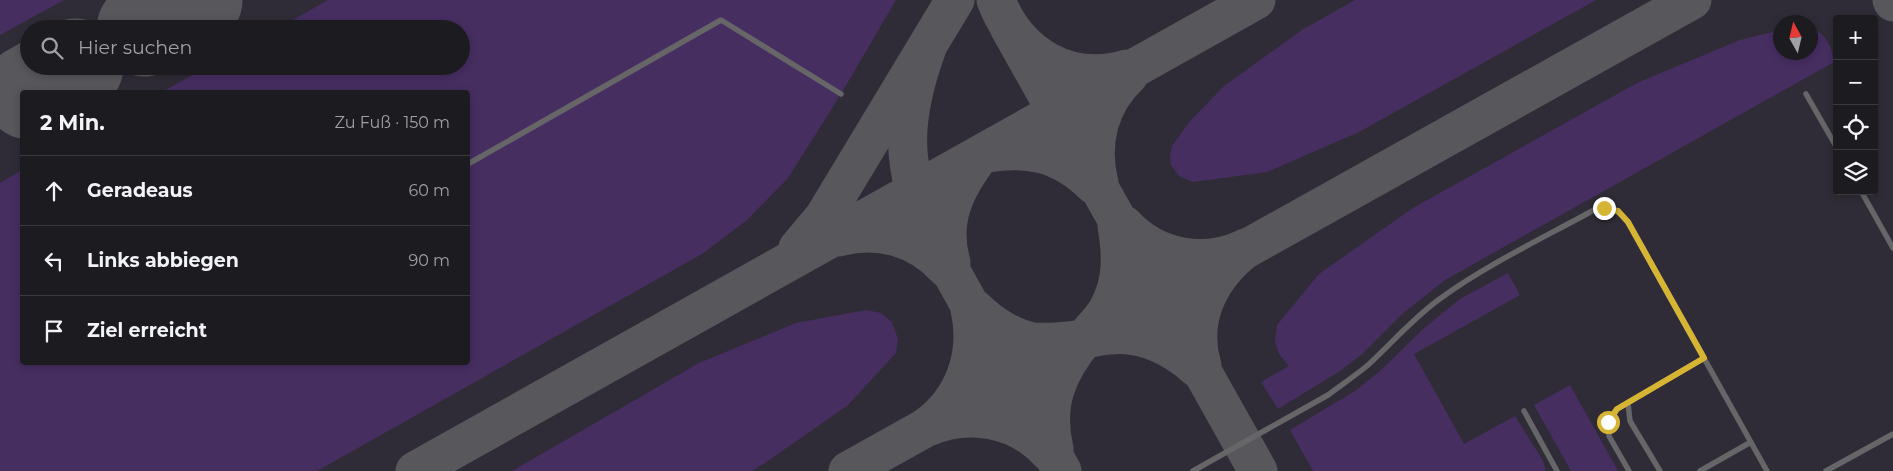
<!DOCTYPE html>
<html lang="de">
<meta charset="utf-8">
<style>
:root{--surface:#1c1b1f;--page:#252428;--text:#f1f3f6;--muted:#a0a1a4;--line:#3a393d}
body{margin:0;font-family:Montserrat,sans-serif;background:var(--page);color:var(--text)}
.controls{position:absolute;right:15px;top:15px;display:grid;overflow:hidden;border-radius:5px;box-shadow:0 2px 8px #0003}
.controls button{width:45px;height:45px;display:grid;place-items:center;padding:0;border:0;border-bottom:1px solid var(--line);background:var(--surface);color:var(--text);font:25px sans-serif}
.compass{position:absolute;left:1773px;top:15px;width:45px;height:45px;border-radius:50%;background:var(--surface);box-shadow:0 2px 8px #0003;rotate:352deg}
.stop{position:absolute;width:15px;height:15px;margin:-11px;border:4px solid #d6b534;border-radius:50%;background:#fff}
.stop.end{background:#d6b534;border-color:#fff;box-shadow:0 1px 5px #0008}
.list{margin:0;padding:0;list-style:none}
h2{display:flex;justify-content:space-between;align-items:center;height:65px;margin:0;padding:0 20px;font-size:21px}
h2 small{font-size:16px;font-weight:400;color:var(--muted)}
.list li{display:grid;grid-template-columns:32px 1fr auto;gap:15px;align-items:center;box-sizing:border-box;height:70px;padding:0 20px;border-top:1px solid var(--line)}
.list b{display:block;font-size:19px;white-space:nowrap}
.list em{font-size:16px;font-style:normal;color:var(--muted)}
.icon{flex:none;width:28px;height:28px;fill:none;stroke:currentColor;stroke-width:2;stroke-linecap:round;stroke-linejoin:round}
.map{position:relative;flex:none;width:1893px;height:471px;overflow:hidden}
.search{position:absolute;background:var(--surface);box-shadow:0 2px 8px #0003;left:20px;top:20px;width:450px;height:55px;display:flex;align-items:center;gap:12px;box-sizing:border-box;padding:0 18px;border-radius:28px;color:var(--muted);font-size:19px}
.panel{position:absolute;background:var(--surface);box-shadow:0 2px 8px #0003;left:20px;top:90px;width:450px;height:275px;border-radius:5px}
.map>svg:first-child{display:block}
</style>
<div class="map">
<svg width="1893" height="471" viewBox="0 0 1893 471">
<rect width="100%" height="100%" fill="#262429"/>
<path fill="#302c37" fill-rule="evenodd" d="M 0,0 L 1893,0 L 1893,471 L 0,471 ZM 1837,19 L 1874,19 L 1874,191 L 1837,191 ZM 1780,22 L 1810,22 L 1810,52 L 1780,52 ZM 29,29 L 461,29 L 461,66 L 29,66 ZM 22,92 L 468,92 L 468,362 L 22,362 Z"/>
<path fill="#462e61" d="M 0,0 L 64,0 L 0,35 Z
M 328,0 L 896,0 L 841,94 L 788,178 L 747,220 L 702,254 L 317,471 L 0,471 L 0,183 L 22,170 L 22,362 L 468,362 L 468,92 L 162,92 L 209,66 L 461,66 L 461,29 L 277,29 Z
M 1355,0 L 1596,0 L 1359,132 L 1267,172 L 1193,182 L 1179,176 L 1171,165 L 1170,157 L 1172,146 L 1190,121 L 1224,86 L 1302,30 Z
M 1811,29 C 1826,32 1832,48 1834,62 L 1445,280 L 1402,314 L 1361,355 L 1340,371 L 1278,409 L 1261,382 L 1289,366 L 1279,354 L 1275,342 L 1277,325 L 1319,274 L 1413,208 L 1637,83 L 1740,40 L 1777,31 L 1780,31 L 1780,52 L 1810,52 Z
M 1508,273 L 1520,295 L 1414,354 L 1464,444 L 1515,416 L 1543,461 L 1546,471 L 1313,471 L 1290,430 L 1355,391 L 1380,371 L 1423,329 L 1460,299 Z
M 866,310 L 881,313 L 892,322 L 898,339 L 896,353 L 848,405 L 765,463 L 752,471 L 512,471 L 699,363 L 796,323 Z
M 1570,385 L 1618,471 L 1571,471 L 1534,405 Z"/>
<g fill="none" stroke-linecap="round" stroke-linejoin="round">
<path stroke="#58575c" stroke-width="39" d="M 996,0 C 1017,55 1069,86 1127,69
M 1892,0 L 1893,2
M 1009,27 L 1258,471
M 928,45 C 901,118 899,167 933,239 L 1062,471
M 1099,183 C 1089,143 1099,103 1129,75
M 1124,225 C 1156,260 1206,268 1248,247 C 1210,275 1188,318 1202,366
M 839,237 C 878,226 919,238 946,268
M 798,248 L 824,217 L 955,0
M 951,263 C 939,220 955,188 981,154 C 1026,146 1060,151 1094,185
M 970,309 C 980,355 964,401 925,428 C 968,409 1017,417 1049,452
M 975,309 C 990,324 1013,339 1034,342 C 1048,343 1070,341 1084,339 C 1093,338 1102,335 1111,335 C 1143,332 1173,347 1197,368
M 1054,449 C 1044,405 1056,373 1084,339 C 1092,329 1102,320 1108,309 C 1123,282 1122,255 1117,226
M 415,471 L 1256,0
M 848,471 L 1692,0"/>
<path stroke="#58575c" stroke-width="95" d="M 144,29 L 195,0
M 30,92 L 76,66"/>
<path stroke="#666567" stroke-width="5.5" d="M 1806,94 L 1837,148
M 468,164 L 721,20 L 841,94
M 1861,191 L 1893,248
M 1628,403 L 1630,421 L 1660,471
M 1524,411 L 1557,471
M 1193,471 L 1328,395 C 1341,385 1355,376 1368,365 C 1392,343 1414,317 1441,298 C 1488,264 1543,238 1594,210 C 1609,206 1618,209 1628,222 L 1767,471
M 1629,471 L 1609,436 L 1609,422 L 1617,409 L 1704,358
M 1700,471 L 1751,442
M 1826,471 L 1893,434"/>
</g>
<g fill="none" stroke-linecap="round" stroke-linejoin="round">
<path stroke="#d6b534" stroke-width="6" d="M 1604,208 L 1618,211 L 1628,222 L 1704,358 L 1617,409 L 1608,422"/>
</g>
</svg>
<div class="controls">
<button>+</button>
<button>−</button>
<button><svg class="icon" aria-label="locate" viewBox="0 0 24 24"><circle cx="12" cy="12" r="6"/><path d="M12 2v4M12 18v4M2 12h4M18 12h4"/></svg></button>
<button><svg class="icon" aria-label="layers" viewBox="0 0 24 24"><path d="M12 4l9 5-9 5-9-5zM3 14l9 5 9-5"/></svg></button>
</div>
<svg class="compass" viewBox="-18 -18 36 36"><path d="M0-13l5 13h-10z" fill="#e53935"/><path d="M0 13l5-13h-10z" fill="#a0a1a4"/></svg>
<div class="stop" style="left:1608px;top:422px"></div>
<div class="stop end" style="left:1604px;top:208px"></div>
<div class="search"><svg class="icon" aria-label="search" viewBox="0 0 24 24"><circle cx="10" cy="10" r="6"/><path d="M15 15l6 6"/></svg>Hier suchen</div>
<section class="panel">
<h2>2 Min.<small>Zu Fuß · 150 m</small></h2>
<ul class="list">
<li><svg class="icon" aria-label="ahead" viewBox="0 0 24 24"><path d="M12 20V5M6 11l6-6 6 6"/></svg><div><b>Geradeaus</b></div><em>60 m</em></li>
<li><svg class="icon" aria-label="left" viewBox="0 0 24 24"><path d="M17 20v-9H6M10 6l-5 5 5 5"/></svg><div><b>Links abbiegen</b></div><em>90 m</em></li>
<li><svg class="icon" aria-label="arrive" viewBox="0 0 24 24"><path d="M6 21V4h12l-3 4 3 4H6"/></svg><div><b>Ziel erreicht</b></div></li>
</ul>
</section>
</div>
